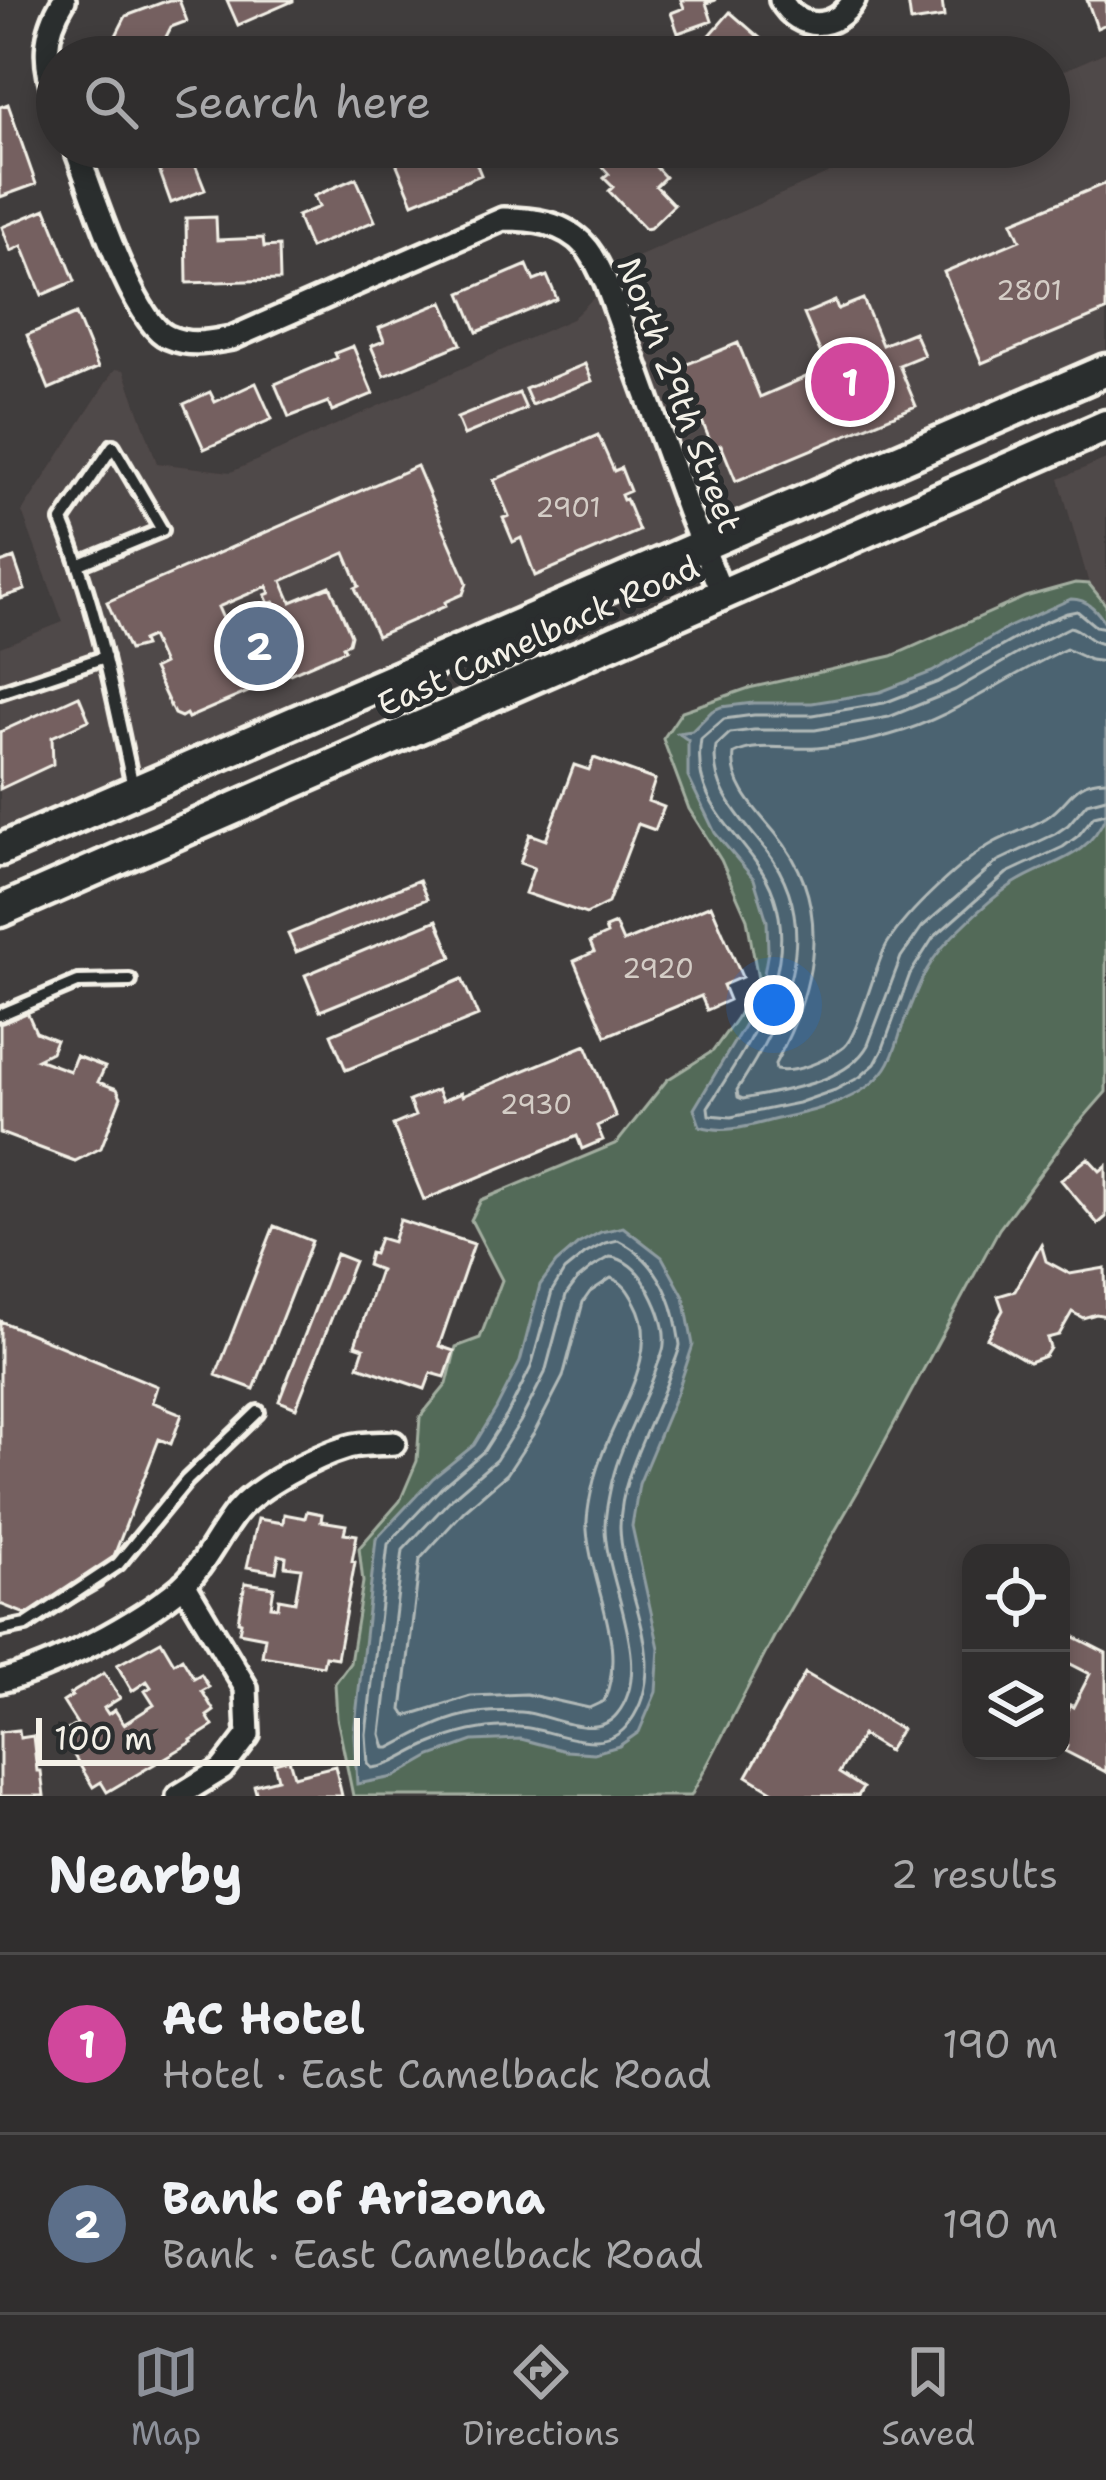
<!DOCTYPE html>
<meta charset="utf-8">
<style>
:root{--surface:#302e2e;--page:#383636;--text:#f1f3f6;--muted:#a8a8aa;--line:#4b4a4a;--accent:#8c9099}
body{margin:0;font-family:"Shantell Sans",sans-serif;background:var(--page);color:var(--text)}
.controls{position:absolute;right:36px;bottom:36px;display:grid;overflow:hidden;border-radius:24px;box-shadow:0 6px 18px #0003}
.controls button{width:108px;height:108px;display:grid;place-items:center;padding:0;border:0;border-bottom:3px solid var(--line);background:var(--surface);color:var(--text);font:60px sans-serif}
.scale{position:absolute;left:36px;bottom:30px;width:324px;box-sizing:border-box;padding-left:12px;border:6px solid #f4f1e8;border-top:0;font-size:33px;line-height:42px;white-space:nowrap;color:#f4f1e8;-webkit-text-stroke:9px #2a2d2e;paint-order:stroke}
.you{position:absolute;left:774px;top:1005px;width:42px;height:42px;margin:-30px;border:9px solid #fff;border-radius:50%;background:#1a73e8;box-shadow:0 0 0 18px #1a73e833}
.badge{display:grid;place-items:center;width:78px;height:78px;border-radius:50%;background:var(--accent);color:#fff;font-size:39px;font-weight:700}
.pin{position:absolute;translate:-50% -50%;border:6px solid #fff;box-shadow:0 3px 12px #0006}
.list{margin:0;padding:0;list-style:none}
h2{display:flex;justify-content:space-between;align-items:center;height:156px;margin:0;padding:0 48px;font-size:51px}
h2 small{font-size:39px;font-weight:400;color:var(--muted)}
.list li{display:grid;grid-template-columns:78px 1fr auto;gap:36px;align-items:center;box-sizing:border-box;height:180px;padding:0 48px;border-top:3px solid var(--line)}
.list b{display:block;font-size:45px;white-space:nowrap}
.list p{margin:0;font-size:39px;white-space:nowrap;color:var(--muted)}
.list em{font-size:39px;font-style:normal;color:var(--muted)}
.icon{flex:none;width:66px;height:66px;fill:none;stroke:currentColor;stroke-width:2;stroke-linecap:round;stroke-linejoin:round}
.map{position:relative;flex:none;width:1106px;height:1796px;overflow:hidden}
.search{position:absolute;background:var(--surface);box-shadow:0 6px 18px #0003;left:36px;right:36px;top:36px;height:132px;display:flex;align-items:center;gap:30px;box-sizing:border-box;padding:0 42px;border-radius:66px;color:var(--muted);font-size:45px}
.sheet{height:516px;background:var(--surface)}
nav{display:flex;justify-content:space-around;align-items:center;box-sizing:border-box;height:168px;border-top:3px solid var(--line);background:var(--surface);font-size:33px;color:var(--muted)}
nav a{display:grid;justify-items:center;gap:6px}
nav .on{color:var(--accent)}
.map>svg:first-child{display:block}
</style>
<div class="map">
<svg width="1106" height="1796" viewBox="0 0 1106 1796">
<rect width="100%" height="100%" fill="#403d3d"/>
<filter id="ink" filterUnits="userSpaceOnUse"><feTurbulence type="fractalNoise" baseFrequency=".00833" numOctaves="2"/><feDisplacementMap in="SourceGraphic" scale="24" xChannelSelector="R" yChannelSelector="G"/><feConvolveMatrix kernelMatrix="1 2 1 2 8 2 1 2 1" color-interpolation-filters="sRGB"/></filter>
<g filter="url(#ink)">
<path fill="#504848" d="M 1106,52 L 1106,352 L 0,831 L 0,647 L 63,622 L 22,512 L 115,369 L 124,370 L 157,463 L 231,472 L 572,319 L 633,259 L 889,147 L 1049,147 L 1049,77 Z
M 1106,459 L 1106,605 L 1089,584 L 1059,479 Z"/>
<path fill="#526b59" stroke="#a3aea0" stroke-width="3" d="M 1075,583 L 1089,584 L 1106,605 L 1106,1092 L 1072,1131 L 999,1229 L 858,1491 L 774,1637 L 691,1796 L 353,1796 L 337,1718 L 335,1683 L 350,1663 L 363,1582 L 359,1548 L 400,1501 L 417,1461 L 420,1417 L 447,1384 L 456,1347 L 480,1338 L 502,1280 L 471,1220 L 481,1200 L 617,1143 L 667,1080 L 713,1051 L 736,1019 L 758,979 L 747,919 L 721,860 L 689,809 L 663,739 L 682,711 L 749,688 L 892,656 L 1025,597 Z"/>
<path fill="#4c6471" stroke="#8f9ca1" stroke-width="3" d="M 1071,599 C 1088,599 1098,611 1106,625 L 1106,815 C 1087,861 1050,860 1013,884 C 996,895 979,910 964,925 C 928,958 920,980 903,1025 C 898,1039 895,1055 886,1068 C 865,1099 816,1111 781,1118 C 755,1124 727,1135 700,1126 L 694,1109 L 745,1024 L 762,985 L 768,951 L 767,921 L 754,879 L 715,833 L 688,777 L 688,740 L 678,733 L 692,731 L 712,711 L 721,707 L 753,703 L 812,703 L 880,692 L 932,672 L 1009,627 Z
M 623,1227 L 662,1257 L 684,1297 L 693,1345 L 677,1393 L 639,1484 L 632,1526 L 659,1648 L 656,1692 L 639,1732 L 619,1746 L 594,1753 L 566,1751 L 521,1739 L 473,1741 L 431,1756 L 394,1777 L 357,1784 L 354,1734 L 376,1539 L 433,1478 L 474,1445 L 496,1409 L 520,1362 L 540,1285 L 556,1263 L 578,1244 L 601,1232 Z"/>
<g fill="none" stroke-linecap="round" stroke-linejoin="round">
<path stroke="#b1b9b8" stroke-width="3" d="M 1106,628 L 1095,626 L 1077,611 L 1067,613 L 1043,623 L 938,682 L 884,703 L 813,715 L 754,715 L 724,719 L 701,739 C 692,795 726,821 755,861 C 817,944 754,1036 708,1107 L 709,1115 L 731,1117 L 798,1103 L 835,1090 L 860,1077 L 875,1064 L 882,1051 L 910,974 L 933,938 L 1007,873 L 1063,847 L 1078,836 L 1094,816 L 1106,813
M 1106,644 C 1089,644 1084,630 1070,627 L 1024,650 L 955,690 L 889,717 L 815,730 L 754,730 L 730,733 L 716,746 C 709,789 742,819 766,850 C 827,930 783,1018 737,1090 L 738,1097 L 743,1099 C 783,1090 846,1084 868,1045 L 901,957 L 922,927 L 998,861 L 1055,834 L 1068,825 L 1087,803 L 1106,798
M 1106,662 L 1090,660 L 1066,649 C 1006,676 955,717 890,735 C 867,742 841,746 817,748 C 790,750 757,742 734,754 C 730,785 758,812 776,834 C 835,905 815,991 775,1064 L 776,1070 C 795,1074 828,1060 844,1047 C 859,1034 874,967 887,944 C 907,912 962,860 995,842 C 1012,833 1030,828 1046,818 C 1071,803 1070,781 1106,780
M 618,1240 C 653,1258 670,1289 677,1327 C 677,1328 680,1343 680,1345 C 679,1353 674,1363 671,1371 C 655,1421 620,1473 620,1527 C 621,1589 673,1662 630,1722 C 603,1761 553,1728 519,1727 C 487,1725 458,1732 430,1744 C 409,1752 394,1766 372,1768 L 368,1764 L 366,1734 L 388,1544 L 442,1487 L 484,1451 L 507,1415 L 531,1367 L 552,1291 L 564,1271 L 585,1254 L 605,1243 Z
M 610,1257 C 624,1258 638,1270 645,1283 C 655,1301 666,1323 664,1344 C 664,1352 658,1362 656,1370 C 643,1407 621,1443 612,1481 C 609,1495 605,1512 605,1527 C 605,1580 656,1667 617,1714 C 594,1743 548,1713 521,1712 C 504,1711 482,1711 466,1715 C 439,1721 414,1735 390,1748 L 385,1748 L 381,1734 L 403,1550 L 452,1498 L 496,1460 L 520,1422 L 545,1373 L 566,1295 L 577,1280 L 593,1267 Z
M 611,1278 C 624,1283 628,1290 635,1303 C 665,1356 608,1422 595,1476 C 591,1492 586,1513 587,1530 C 591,1588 628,1644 604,1701 L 589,1708 L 526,1694 L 471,1696 L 406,1716 L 402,1710 L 420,1559 L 464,1511 L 507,1474 L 534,1433 L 563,1377 L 583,1302 L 590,1292 Z"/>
</g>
<path fill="#746161" stroke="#f4f1e8" stroke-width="3" fill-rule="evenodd" d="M 169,0 L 179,0 L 187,21 L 171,27 L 156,57 L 105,57 L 126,16 Z
M 227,0 L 293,0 L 293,1 L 238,25 Z
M 681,0 L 716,0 L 706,3 L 712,21 L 678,33 L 671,13 L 684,8 Z
M 908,0 L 942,0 L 944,17 L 911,22 Z
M 1087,0 L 1106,0 L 1106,24 L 1097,28 Z
M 730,12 L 782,57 L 706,57 L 698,49 Z
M 8,104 L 36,184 L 0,197 L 0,107 Z
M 151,147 L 188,147 L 205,190 L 171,203 Z
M 406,147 L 477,147 L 482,157 L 475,160 L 481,175 L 413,203 L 392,153 Z
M 499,147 L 560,147 L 561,155 L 501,161 Z
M 604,147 L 616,147 L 630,160 L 640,150 L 665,177 L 656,186 L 674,205 L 650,228 L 645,229 L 609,191 L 613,187 L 604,178 L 609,174 L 596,160 Z
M 356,178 L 375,221 L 310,248 L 297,216 L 319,207 L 314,196 Z
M 1106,183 L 1106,311 L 982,363 L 944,272 L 1020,240 L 1012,222 Z
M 46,209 L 75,281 L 42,295 L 22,246 L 11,251 L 2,227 Z
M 216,217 L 217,240 L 263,238 L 264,247 L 279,246 L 280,280 L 187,283 L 186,218 Z
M 527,265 L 534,281 L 547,276 L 557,299 L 477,332 L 461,293 Z
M 863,299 L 882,345 L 914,332 L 924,355 L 899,365 L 916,406 L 736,481 L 721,445 L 713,448 L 680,367 L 738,343 L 760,397 L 827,368 L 804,314 L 835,301 L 838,309 Z
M 443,302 L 461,344 L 384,376 L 371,346 L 384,341 L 379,328 Z
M 76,314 L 98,368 L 49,389 L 27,335 Z
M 353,346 L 373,394 L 332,411 L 328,402 L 289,417 L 275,384 L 337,358 L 335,353 Z
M 585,364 L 592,381 L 532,405 L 525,389 Z
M 256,383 L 272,419 L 204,449 L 184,404 L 210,392 L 215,402 Z
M 519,393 L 526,409 L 464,435 L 457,418 Z
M 598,435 L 614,471 L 621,468 L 630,491 L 621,495 L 623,500 L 626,499 L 639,531 L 535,576 L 521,538 L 513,542 L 503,518 L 509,516 L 494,480 Z
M 417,466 L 467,583 L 463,594 L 445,602 L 446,606 L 377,636 L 355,588 L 359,586 L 345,553 L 282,581 L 291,602 L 330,586 L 351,635 L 349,643 L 343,646 L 345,650 L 188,718 L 186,714 L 181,717 L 174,714 L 153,669 L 163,664 L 151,637 L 142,641 L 144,646 L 129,650 L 107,602 ZM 267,586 L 270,593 L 265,595 L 269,604 L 274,602 L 277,608 L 228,630 L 218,607 Z
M 14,558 L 25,590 L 0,598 L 0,563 Z
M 79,696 L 89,720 L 52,737 L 53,764 L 0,789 L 0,732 Z
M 594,758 L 655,780 L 648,801 L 664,807 L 655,830 L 638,824 L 608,903 L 586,914 L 525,893 L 534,868 L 520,863 L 530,834 L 546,840 L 574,765 L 589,770 Z
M 419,880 L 427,899 L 296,952 L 288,934 Z
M 711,905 L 742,977 L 723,985 L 729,1000 L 707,1010 L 701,996 L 606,1036 L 574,961 L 594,952 L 590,942 L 607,934 L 605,928 L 615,924 L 623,942 Z
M 437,920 L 452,957 L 320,1011 L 305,975 Z
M 462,979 L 478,1016 L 346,1070 L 331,1034 Z
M 24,1005 L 36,1032 L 56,1040 L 51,1052 L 37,1059 L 70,1071 L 76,1056 L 105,1067 L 98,1082 L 117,1089 L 121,1097 L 101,1148 L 75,1161 L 0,1133 L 0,1012 Z
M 586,1045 L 616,1117 L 597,1126 L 603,1140 L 582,1149 L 577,1136 L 424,1200 L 393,1125 L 415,1116 L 409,1101 L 437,1090 L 442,1101 L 461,1093 L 462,1096 Z
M 1088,1158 L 1100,1171 L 1106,1166 L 1106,1217 L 1098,1224 L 1061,1180 Z
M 400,1220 L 474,1244 L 439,1346 L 454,1351 L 445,1377 L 431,1373 L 425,1389 L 358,1366 L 364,1348 L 355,1345 L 380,1270 L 367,1265 L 370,1253 L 374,1254 L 380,1238 L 393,1242 Z
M 274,1226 L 312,1241 L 254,1389 L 216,1375 Z
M 1041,1244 L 1046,1261 L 1070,1274 L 1105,1268 L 1106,1316 L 1096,1314 L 1083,1318 L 1072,1312 L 1059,1335 L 1047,1338 L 1050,1348 L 1045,1356 L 1029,1362 L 987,1338 L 1003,1310 L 998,1296 L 1015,1291 Z
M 336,1254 L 354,1261 L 296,1408 L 279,1401 Z
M 0,1321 L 157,1386 L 152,1402 L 182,1414 L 171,1444 L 159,1439 L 102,1587 L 43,1621 L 0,1604 Z
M 307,1511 L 322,1514 L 321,1521 L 346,1525 L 344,1533 L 357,1535 L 352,1561 L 355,1562 L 337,1658 L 325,1656 L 323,1666 L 262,1656 L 265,1637 L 239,1632 L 241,1622 L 238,1621 L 245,1583 L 274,1587 L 271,1606 L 278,1607 L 279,1599 L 295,1602 L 301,1568 L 285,1566 L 286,1557 L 279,1555 L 276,1572 L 247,1567 L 258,1519 L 283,1523 L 284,1514 L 305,1518 Z
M 1061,1620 L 1067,1623 L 1063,1631 L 1106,1653 L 1106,1772 L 1065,1751 L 1067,1746 L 1061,1742 L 1061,1722 L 1070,1705 L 1073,1707 L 1090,1674 L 1061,1659 Z
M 161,1641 L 174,1663 L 182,1658 L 194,1678 L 201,1674 L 209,1687 L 202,1691 L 214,1711 L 207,1716 L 213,1726 L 191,1740 L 192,1742 L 107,1792 L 101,1782 L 93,1787 L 61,1734 L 77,1724 L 63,1702 L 72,1696 L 70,1694 L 104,1673 L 120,1698 L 104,1708 L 108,1714 L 115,1710 L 124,1724 L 154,1705 L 145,1691 L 151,1687 L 147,1681 L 132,1691 L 117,1665 Z
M 805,1673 L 901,1729 L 888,1751 L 862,1735 L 839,1773 L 863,1788 L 858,1796 L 780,1796 L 747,1776 Z
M 19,1730 L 20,1738 L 33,1736 L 37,1771 L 41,1771 L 44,1796 L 0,1796 L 0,1732 Z
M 289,1759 L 294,1776 L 335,1766 L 342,1796 L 257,1796 L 254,1785 L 278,1779 L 274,1763 Z"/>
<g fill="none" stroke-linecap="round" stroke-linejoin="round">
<g stroke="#f4f1e8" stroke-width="20">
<path id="service" d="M 80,564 L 162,530 L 113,446 L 62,521 C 97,606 114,698 133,787
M 0,692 L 105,657
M 0,1015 L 78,982 L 130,981
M 0,1630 L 26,1625 L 118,1564 L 187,1480 L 258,1412"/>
</g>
<g stroke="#f4f1e8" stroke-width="30">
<path id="minor" d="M 781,0 C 799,32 835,31 854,0
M 57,100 C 43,64 43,33 64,0
M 75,147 C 91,187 132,322 168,337 C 191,347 209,342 232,338 L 503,219 C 532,219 564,222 585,246 C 594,255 599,269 605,280 L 688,510 L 722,594
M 0,1681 C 54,1668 138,1623 181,1587 C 203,1568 217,1536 236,1512 C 258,1486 315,1457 348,1447 C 362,1443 379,1444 394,1443
M 178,1796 L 222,1769 L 248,1735 L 246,1688 L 184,1584"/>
</g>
<g stroke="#f4f1e8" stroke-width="39">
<path id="primary" d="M 0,850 L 1106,370
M 0,911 L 1106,426"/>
</g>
<use href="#service" stroke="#2a2d2e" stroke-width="10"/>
<use href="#minor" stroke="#2a2d2e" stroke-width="21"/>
<use href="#primary" stroke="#2a2d2e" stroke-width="30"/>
</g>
</g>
<g text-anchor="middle" stroke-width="12" stroke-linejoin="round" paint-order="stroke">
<g font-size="27" fill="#d4cdc6">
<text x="1029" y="300">2801</text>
<text x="568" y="517">2901</text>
<text x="658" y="978">2920</text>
<text x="536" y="1114">2930</text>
</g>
<g font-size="33" fill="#f4f1e8" stroke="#2a2d2e">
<text transform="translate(680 395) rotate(69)" y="12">North 29th Street</text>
<text transform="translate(538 635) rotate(-24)" y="12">East Camelback Road</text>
</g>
</g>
</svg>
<div class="controls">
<button><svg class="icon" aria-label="locate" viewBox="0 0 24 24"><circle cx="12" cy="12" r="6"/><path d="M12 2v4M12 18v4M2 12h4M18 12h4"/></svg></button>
<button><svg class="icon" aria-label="layers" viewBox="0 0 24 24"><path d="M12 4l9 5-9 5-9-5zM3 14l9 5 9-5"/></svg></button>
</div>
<div class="scale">100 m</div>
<div class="you"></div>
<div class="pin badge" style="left:850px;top:382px;background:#d1479c">1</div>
<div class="pin badge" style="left:259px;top:646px;background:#5c6f8a">2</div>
<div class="search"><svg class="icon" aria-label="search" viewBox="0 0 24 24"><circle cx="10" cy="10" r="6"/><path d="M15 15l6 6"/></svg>Search here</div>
</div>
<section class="sheet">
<h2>Nearby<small>2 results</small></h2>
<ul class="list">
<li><span class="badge" style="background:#d1479c">1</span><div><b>AC Hotel</b><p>Hotel · East Camelback Road</p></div><em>190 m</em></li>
<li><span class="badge" style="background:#5c6f8a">2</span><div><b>Bank of Arizona</b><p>Bank · East Camelback Road</p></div><em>190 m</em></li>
</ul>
</section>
<nav>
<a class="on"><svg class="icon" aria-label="map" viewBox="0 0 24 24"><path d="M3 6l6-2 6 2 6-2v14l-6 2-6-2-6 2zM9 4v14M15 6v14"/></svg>Map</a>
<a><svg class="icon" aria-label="directions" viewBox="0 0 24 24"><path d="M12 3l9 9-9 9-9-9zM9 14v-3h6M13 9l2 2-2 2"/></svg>Directions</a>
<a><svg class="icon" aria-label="saved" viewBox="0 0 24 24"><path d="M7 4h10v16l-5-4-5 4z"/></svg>Saved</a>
</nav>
